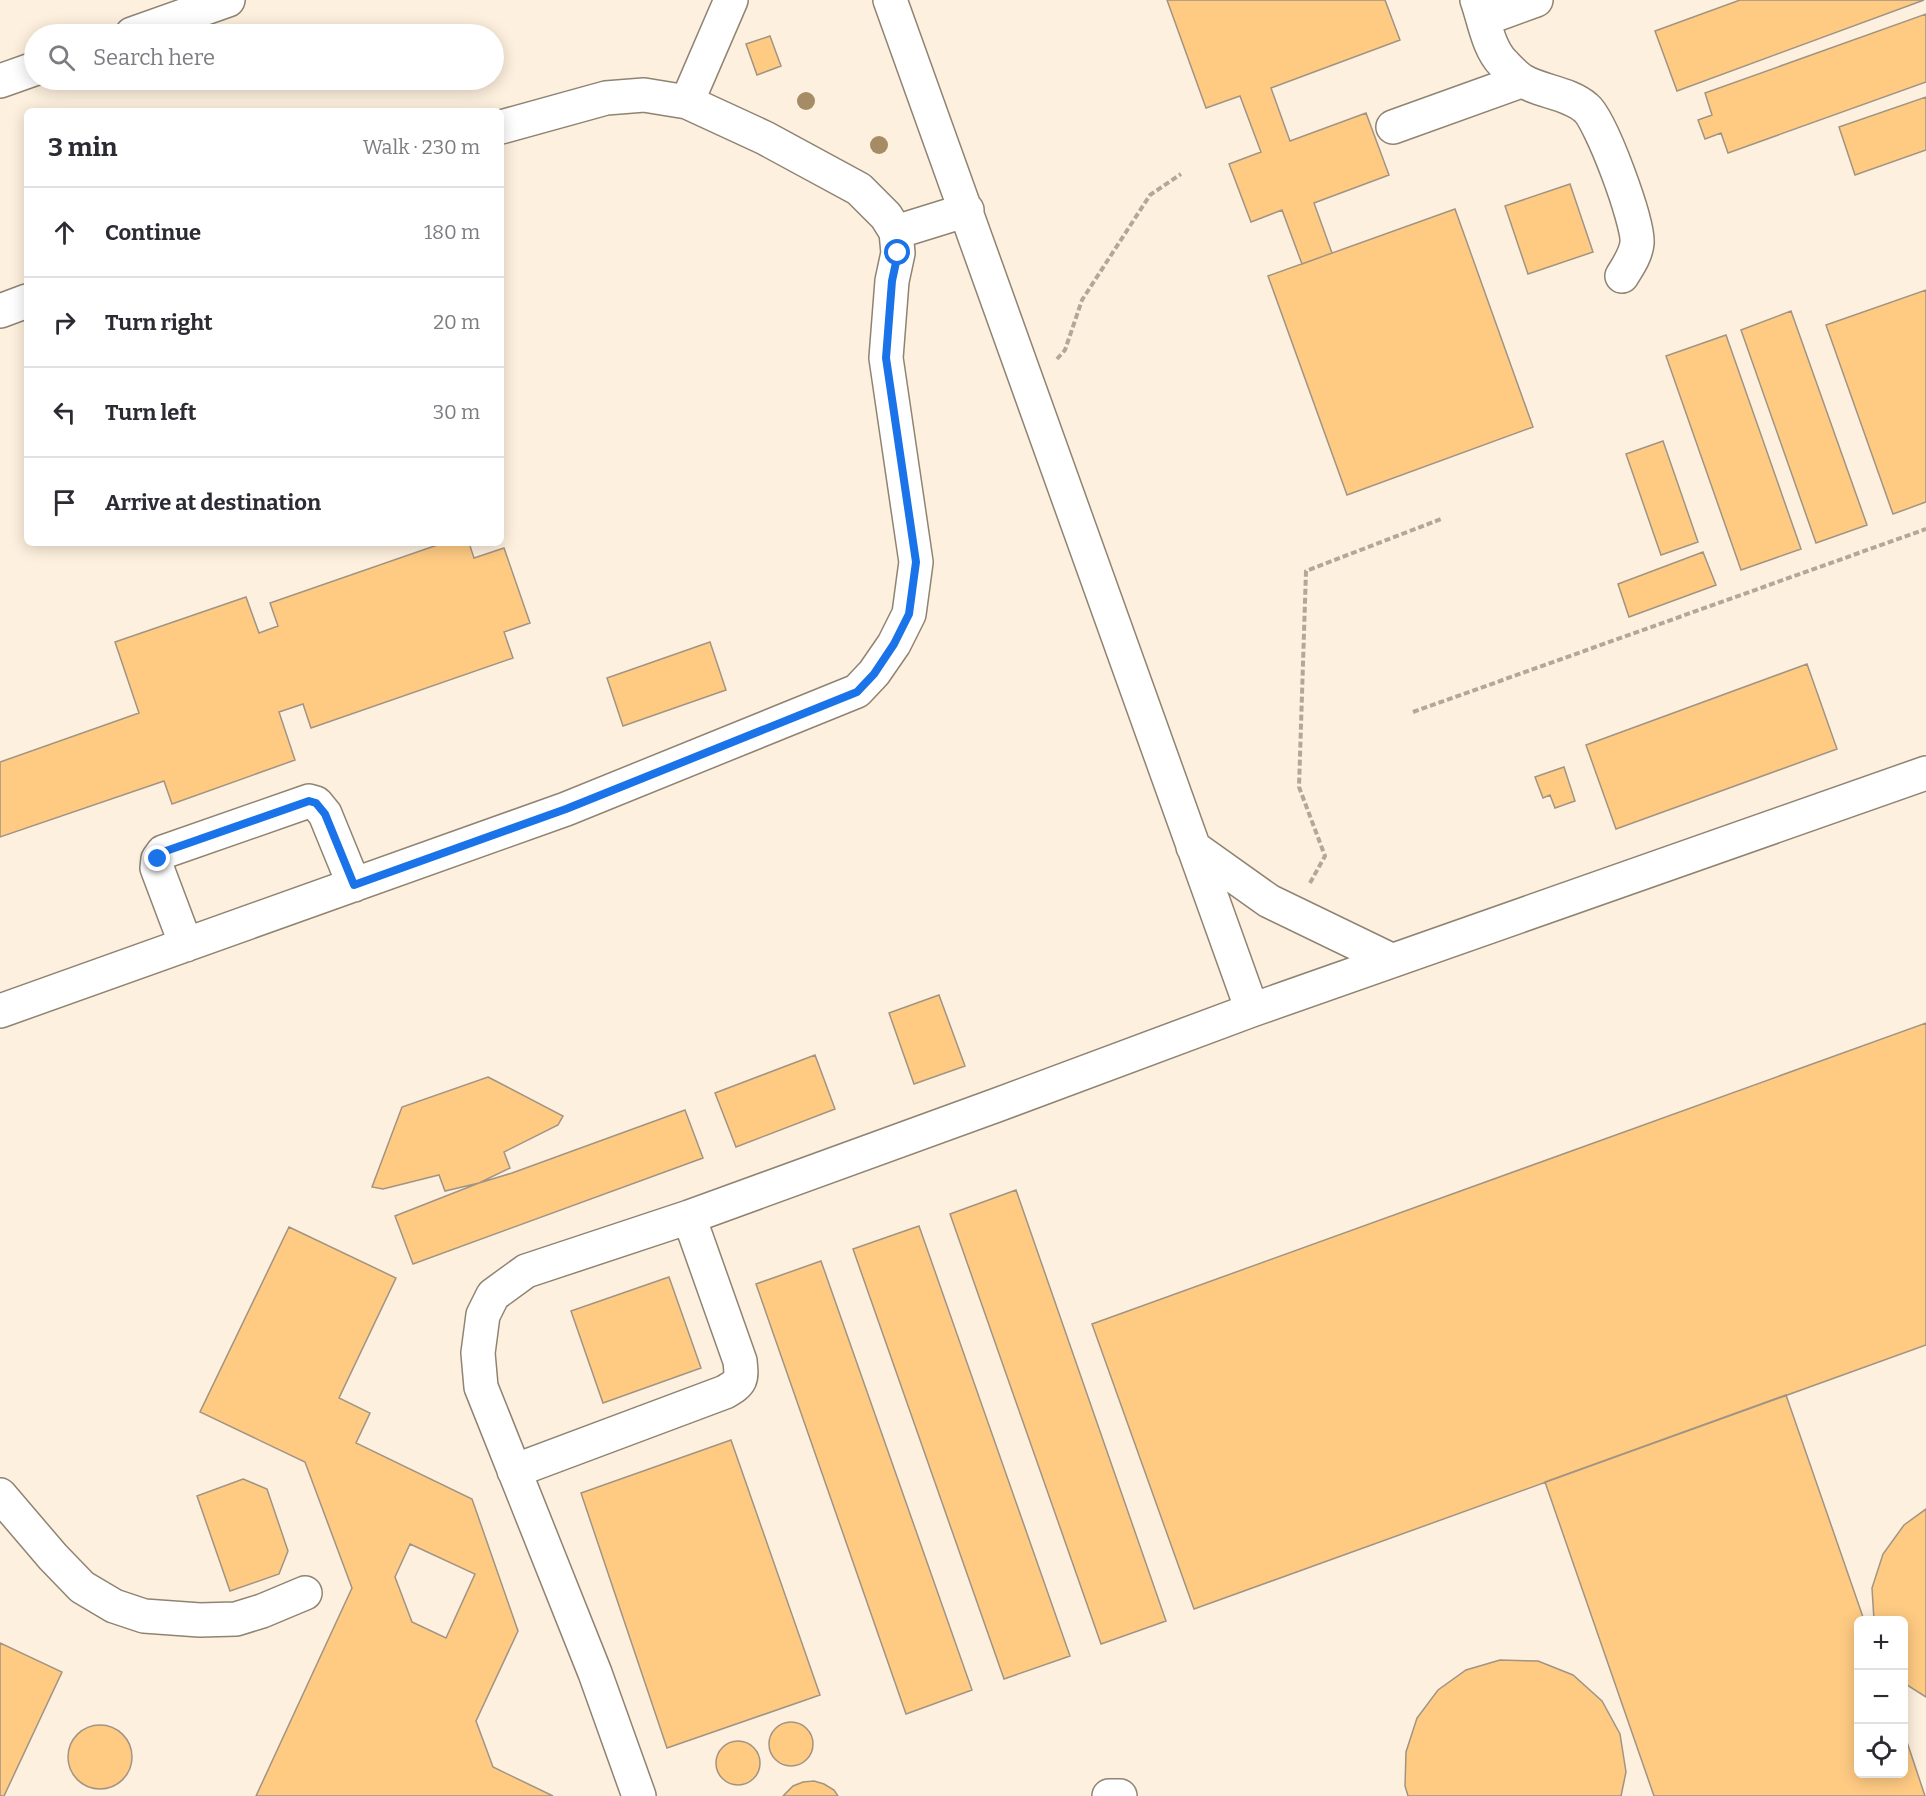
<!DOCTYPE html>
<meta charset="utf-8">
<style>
:root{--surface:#fff;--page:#f7f7f7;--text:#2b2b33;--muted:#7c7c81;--line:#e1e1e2}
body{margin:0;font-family:Bitter,serif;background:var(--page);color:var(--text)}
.controls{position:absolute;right:18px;bottom:18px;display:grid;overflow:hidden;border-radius:9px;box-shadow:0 3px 15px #0003}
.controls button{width:54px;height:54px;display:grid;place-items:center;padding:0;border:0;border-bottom:2px solid var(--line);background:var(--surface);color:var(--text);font:30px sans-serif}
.stop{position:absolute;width:18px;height:18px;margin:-14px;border:4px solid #1a73e8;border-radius:50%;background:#fff}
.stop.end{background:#1a73e8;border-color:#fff;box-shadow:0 2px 6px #0008}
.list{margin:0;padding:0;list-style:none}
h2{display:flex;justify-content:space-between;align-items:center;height:78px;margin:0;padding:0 24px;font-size:26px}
h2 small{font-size:20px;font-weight:400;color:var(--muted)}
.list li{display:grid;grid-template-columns:39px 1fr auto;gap:18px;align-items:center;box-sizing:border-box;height:90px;padding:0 24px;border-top:2px solid var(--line)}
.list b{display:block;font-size:22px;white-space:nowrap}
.list em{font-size:20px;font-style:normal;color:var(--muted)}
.icon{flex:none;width:33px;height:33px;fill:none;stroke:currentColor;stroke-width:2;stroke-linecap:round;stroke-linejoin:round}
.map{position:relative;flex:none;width:1926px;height:1796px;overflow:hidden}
.search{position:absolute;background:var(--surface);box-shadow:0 3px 15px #0003;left:24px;top:24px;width:480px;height:66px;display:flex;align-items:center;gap:15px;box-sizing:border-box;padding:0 21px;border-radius:33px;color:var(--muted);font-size:22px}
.panel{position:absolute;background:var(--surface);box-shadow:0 3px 15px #0003;left:24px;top:108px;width:480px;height:438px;border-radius:9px}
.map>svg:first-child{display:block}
</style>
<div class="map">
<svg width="1926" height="1796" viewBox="0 0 1926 1796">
<rect width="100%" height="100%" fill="#fef0de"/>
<path fill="#ffcb83" stroke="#a19484" stroke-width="1.5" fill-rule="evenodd" d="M 1167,0 L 1385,0 L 1400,40 L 1271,88 L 1290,141 L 1366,113 L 1389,175 L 1314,203 L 1332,253 L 1302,264 L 1282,210 L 1251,222 L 1229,164 L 1261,152 L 1240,96 L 1206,108 Z
M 1740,0 L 1924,0 L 1677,91 L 1655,31 Z
M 1926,14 L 1926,82 L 1728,153 L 1721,133 L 1705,139 L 1698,120 L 1712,115 L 1705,93 Z
M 770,36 L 781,66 L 757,75 L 746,44 Z
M 1926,97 L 1926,150 L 1855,175 L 1839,127 Z
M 1570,184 L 1593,252 L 1528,274 L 1505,206 Z
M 1455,209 L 1533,427 L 1347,495 L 1268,276 Z
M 1926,290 L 1926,502 L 1893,514 L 1826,325 Z
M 1791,311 L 1867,525 L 1816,543 L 1741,330 Z
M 1726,335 L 1801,549 L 1741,570 L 1666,356 Z
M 1663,441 L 1698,542 L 1661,555 L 1626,454 Z
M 443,543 L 469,543 L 474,558 L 504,548 L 530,623 L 504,632 L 513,658 L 311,728 L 303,704 L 279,712 L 295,760 L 172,804 L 164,781 L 0,837 L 0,762 L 139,713 L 115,642 L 246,597 L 259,633 L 278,626 L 270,603 Z
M 1703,552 L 1716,585 L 1629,617 L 1618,584 Z
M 710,642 L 726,690 L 623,726 L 607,678 Z
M 1807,664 L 1837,749 L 1616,829 L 1586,745 Z
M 1564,767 L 1575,801 L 1555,808 L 1550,795 L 1543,798 L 1535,777 Z
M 939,995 L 965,1066 L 914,1084 L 889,1013 Z
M 1926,1023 L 1926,1345 L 1194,1609 L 1092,1324 Z
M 815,1055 L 835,1109 L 736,1147 L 715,1093 Z
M 488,1077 L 563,1116 L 558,1125 L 504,1152 L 510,1168 L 479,1183 L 445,1191 L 439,1175 L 383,1189 L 372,1187 L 402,1107 Z
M 685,1110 L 703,1158 L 413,1264 L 395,1216 L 479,1183 L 512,1173 Z
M 1016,1190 L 1166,1621 L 1101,1644 L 950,1214 Z
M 919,1226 L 1070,1656 L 1004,1679 L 853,1249 Z
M 289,1227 L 396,1278 L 339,1398 L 370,1413 L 356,1443 L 472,1499 L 518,1631 L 476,1721 L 493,1767 L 553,1796 L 256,1796 L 352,1588 L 305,1462 L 200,1412 ZM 410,1544 L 475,1574 L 446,1638 L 412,1622 L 395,1577 Z
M 821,1261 L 972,1690 L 906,1714 L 756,1284 Z
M 669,1277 L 701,1368 L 603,1403 L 571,1311 Z
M 1786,1395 L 1864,1620 L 1858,1620 L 1858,1774 L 1904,1774 L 1904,1733 L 1925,1796 L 1654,1796 L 1545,1482 Z
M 731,1440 L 820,1695 L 667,1748 L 581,1493 Z
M 243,1479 L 267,1489 L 288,1551 L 279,1574 L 230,1591 L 197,1496 Z
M 1926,1509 L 1926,1697 L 1907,1685 L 1904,1680 L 1904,1620 L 1874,1620 L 1872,1588 L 1883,1554 L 1904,1525 Z
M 0,1643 L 62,1672 L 4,1796 L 0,1796 Z
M 1500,1660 L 1538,1661 L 1573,1675 L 1602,1701 L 1620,1734 L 1626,1772 L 1621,1796 L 1408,1796 L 1405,1786 L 1406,1752 L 1417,1718 L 1438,1690 L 1466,1670 Z
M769 1744a22 22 0 1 1 44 0a22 22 0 1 1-44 0Z
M68 1757a32 32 0 1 1 64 0a32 32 0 1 1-64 0Z
M716 1763a22 22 0 1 1 44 0a22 22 0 1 1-44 0Z
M 814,1781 L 824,1784 L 834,1790 L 838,1796 L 783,1796 L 793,1786 L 803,1782 Z"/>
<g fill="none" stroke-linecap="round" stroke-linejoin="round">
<g stroke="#8f8372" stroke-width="36">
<path id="minor" d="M 890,0 L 1252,1010
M 1477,0 C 1484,19 1488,48 1503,63 C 1509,69 1516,77 1523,81 C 1542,92 1569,93 1586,108 C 1601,120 1639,223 1637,243 C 1636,255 1628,266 1622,276
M 1484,19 L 1536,0
M 132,34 L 228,0
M 0,81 L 34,69
M 687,102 L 731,0
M 1393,127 L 1521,81
M 896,232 L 967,210
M 0,311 L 27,301
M 1193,847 L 1269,901 L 1391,960
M 186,945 L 157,868 L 158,859 L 163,852 L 309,801 L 316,803 L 325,814 L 354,885
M 0,1011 L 566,809 L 857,691 L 874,673 L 894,644 L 909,614 L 916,562 L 886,358 L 892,281 L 898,253 L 896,232 L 886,216 L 859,189 L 765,138 L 687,102 L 644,95 L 606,98 L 501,127
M 514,1471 L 725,1392 C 742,1382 742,1380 740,1361 L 689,1217
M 0,1495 L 53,1557 L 82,1587 L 114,1606 L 144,1616 L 200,1620 L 236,1619 L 262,1611 L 305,1593
M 639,1796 L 595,1673 L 481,1387 L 478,1353 L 483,1315 L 493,1295 L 526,1271 L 689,1217 L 997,1105 L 1252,1010 L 1926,773
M 1109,1796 L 1120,1796"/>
</g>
<path stroke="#b2a799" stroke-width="4" stroke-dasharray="6 3" stroke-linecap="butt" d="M 1057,359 L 1065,350 L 1082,300 L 1150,195 L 1181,174
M 1413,712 L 1926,529
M 1310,883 L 1325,856 L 1299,787 L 1306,571 L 1441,519"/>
<use href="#minor" stroke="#fff" stroke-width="33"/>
</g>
<g fill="#a58c64">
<circle cx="806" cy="101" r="9"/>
<circle cx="879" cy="145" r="9"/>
</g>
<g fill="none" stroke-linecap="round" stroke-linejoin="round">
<path stroke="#1a73e8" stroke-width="8" d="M 158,859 L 163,852 L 309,801 L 316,803 L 325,814 L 354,885 L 566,809 L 857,692 L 874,674 L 894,644 L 909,614 L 916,562 L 886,358 L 892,281 L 898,253"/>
</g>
</svg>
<div class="controls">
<button>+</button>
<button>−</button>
<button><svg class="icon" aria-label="locate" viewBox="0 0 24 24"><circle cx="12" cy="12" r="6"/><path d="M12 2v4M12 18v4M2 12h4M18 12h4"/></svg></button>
</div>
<div class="stop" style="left:898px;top:253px"></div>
<div class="stop end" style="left:158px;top:859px"></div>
<div class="search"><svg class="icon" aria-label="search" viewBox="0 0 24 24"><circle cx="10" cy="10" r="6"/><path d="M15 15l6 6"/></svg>Search here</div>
<section class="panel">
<h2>3 min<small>Walk · 230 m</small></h2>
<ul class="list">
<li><svg class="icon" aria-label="ahead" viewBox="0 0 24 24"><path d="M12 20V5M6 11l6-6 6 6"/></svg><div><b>Continue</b></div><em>180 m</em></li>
<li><svg class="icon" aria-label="right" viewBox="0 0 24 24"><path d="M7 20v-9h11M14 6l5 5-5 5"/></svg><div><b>Turn right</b></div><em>20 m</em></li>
<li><svg class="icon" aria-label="left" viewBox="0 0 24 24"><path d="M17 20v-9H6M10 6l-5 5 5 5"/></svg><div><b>Turn left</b></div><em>30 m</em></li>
<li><svg class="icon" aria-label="arrive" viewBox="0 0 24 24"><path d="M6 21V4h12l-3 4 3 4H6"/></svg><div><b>Arrive at destination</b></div></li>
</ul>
</section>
</div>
